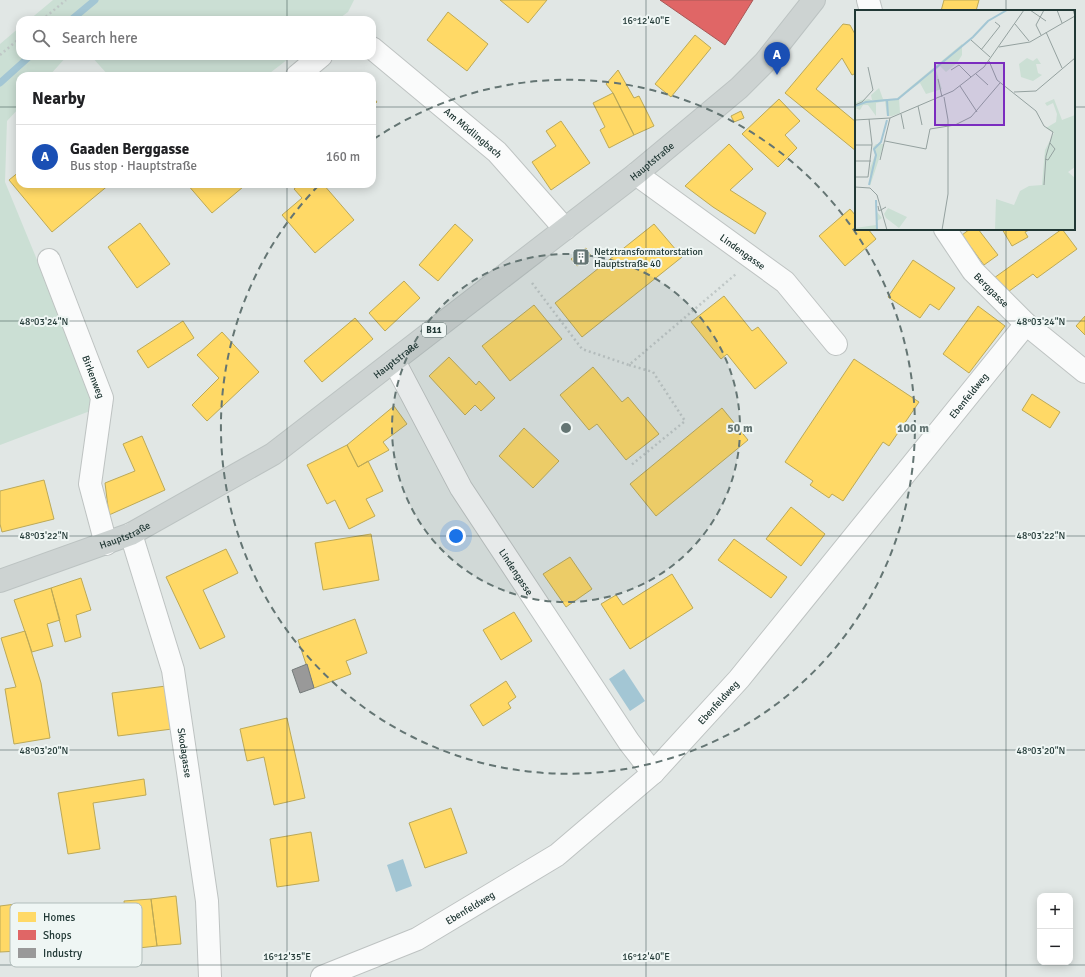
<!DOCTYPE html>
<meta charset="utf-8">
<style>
:root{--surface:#fff;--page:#f2f2f2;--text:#202124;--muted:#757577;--line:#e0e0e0;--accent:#647573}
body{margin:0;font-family:Signika,sans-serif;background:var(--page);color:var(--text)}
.controls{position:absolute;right:12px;bottom:12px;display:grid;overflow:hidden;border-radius:8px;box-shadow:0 2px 10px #0003}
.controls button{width:36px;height:36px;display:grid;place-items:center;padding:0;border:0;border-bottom:1px solid var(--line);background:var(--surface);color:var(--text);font:20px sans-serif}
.you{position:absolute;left:456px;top:536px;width:14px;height:14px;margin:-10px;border:3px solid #fff;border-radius:50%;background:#1a73e8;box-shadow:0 0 0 6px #1a73e833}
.badge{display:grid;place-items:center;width:26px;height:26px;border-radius:50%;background:var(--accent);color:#fff;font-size:13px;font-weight:700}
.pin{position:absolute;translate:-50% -33px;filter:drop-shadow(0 1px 2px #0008)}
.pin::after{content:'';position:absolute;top:21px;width:14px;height:12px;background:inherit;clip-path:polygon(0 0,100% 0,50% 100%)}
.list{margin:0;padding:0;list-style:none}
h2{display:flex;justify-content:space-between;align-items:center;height:52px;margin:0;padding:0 16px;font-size:17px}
h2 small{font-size:13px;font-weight:400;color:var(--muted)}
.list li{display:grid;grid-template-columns:26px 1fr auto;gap:12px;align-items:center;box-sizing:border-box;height:64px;padding:0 16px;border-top:1px solid var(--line)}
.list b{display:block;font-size:15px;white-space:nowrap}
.list p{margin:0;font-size:13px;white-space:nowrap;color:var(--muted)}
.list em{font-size:13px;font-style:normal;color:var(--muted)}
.icon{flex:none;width:22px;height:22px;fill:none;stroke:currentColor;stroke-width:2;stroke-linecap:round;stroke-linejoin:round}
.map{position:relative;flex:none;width:1085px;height:977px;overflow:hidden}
.search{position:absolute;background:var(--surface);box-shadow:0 2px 10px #0003;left:16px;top:16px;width:360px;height:44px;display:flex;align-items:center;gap:10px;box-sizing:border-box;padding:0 14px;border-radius:12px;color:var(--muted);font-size:15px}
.panel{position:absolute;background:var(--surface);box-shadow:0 2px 10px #0003;left:16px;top:72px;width:360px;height:116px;border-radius:12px}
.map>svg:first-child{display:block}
</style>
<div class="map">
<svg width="1085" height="977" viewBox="0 0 1085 977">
<rect width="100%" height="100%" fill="#e1e7e5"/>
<path fill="#cbdfd4" d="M 53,0 L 354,0 L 348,12 L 337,20 L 29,20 Z
M 20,27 L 20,56 L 67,56 L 49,76 L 20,76 L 20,107 L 7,121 L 5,182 L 98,408 L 0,445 L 0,44 Z
M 91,56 L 292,56 L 266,76 L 109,76 Z"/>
<path fill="#a3c6d4" d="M 624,669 L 645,701 L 630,711 L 609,679 Z
M 403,859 L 412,886 L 396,892 L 387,865 Z"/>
<path fill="#ffd966" stroke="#bca957" d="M 500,0 L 547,0 L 528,23 Z
M 944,0 L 979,0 L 976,11 L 941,11 Z
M 448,12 L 488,44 L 467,71 L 427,40 Z
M 843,24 L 850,25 L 856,36 L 856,73 L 852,75 L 842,58 L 816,89 L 856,122 L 856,151 L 785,93 Z
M 695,35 L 711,48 L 671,97 L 655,84 Z
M 618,70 L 634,98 L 639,96 L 654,126 L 634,135 L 613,93 L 606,84 Z
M 613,93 L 634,135 L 609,148 L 600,130 L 605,127 L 593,103 Z
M 372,96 L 377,102 L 372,106 Z
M 779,99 L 800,121 L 785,135 L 797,148 L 778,167 L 742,134 Z
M 741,111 L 744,118 L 734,122 L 731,116 Z
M 561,121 L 590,163 L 551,190 L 532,162 L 556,146 L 546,131 Z
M 729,144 L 753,169 L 730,190 L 766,213 L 755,234 L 713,207 L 685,186 Z
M 20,171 L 20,184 L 110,184 L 52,232 L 9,180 Z
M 187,184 L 240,184 L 243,187 L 212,213 Z
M 300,184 L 323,184 L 354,220 L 315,253 L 282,215 L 302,198 L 294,189 Z
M 850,209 L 856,216 L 856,229 L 868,229 L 876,239 L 845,266 L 819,236 Z
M 140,223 L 170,264 L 137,288 L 108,247 Z
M 455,224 L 473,240 L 438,281 L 419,265 Z
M 654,224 L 682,257 L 582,337 L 555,303 Z
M 970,229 L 978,229 L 998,255 L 984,265 L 962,235 Z
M 1002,229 L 1031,229 L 1025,232 L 1028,237 L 1012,246 Z
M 1062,229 L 1077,249 L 1037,278 L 1033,274 L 1005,294 L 994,278 Z
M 586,248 L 591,256 L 577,266 L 571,259 Z
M 913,260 L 955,288 L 939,310 L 930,304 L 920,318 L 888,297 Z
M 404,281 L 420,298 L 385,331 L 369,313 Z
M 724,296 L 752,331 L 758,327 L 787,363 L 755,389 L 727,354 L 721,359 L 691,322 Z
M 534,305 L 562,339 L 510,381 L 482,346 Z
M 978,306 L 1005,326 L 969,373 L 943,354 Z
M 1085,316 L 1085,335 L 1076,326 Z
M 355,318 L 373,339 L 322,382 L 304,361 Z
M 183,321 L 194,338 L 148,368 L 137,351 Z
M 222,332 L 259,372 L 207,421 L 192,405 L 219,378 L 197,355 Z
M 449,357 L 476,385 L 479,381 L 495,398 L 481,411 L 475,405 L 465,415 L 429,376 Z
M 854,359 L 919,402 L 889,446 L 883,442 L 843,501 L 832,494 L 829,498 L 810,485 L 813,481 L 785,462 Z
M 593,367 L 622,402 L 628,397 L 659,434 L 626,460 L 597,424 L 589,430 L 560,395 Z
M 1032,394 L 1060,412 L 1050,428 L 1022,410 Z
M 394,406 L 407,424 L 383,442 L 389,450 L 358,467 L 347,445 Z
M 722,408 L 748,440 L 656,516 L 630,484 Z
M 524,428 L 559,461 L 533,488 L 499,456 Z
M 142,436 L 165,490 L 109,515 L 105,483 L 135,471 L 123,444 Z
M 347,445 L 358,467 L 368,461 L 383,491 L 366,499 L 375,516 L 349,529 L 335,500 L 327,504 L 307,465 Z
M 44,480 L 54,519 L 2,532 L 0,524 L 0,491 Z
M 791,507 L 825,534 L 801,566 L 766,539 Z
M 371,534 L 379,580 L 323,590 L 315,543 Z
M 734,539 L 787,577 L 771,598 L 718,560 Z
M 226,549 L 238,573 L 203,590 L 225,637 L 200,649 L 166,577 Z
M 570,557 L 592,589 L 566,607 L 543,574 Z
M 672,574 L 693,608 L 630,649 L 601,604 L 616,595 L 623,605 Z
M 81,578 L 91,610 L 76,615 L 81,637 L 65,642 L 51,588 Z
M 51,588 L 60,620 L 47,624 L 53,646 L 32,652 L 14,600 Z
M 514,612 L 532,641 L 501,660 L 483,630 Z
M 355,619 L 367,653 L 346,661 L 351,674 L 314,688 L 298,640 Z
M 25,631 L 41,683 L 50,738 L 14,744 L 5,689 L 16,687 L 1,638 Z
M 506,681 L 516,697 L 508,703 L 511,708 L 483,726 L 470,705 Z
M 166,686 L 172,729 L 118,736 L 112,693 Z
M 287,718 L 305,798 L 274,805 L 264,757 L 247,761 L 240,729 Z
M 144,779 L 146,795 L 93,803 L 100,849 L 68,854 L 58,793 Z
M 451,808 L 467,853 L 425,868 L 409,823 Z
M 311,832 L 319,881 L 277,887 L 270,839 Z
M 176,896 L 181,944 L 157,946 L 151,899 Z
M 151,899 L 157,946 L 129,949 L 124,901 Z
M 16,904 L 20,951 L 0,952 L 0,906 Z"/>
<path fill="#e06666" stroke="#a75857" d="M 660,0 L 753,0 L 725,45 Z"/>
<path fill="#999" stroke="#757c7b" d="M 307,664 L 314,688 L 300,693 L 292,670 Z"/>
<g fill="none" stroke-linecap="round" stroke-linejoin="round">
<path stroke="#a3c6d4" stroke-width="7" d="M 71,20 L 95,0
M 0,83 L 30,56"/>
<g stroke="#bec3c2" stroke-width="24">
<g id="minor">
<path d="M 868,0 L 871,11"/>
<path id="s1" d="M 372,48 L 497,152 L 565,229"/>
<path d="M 297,76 L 321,56"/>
<path id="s2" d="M 636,174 L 785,282 L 836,344"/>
<path id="s3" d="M 945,229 L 973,271 L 1026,324 L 1085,372"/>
<path id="s4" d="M 49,260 L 102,398 L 90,484 L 106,544"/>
<path id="s5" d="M 394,361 L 461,488 L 629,742 L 653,773"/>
<path id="s6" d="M 131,534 L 173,670 L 207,901 L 210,977"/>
<path id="s7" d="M 322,977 L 417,939 L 557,855 L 653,773 L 739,679 L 1026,324"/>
</g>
</g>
<g stroke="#bcc3c2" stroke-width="24">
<g id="primary">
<path id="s8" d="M 0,581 L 131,534 L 273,454 L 636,174 L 739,88 L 765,62 L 814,0"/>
</g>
</g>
<path stroke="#bfc7c6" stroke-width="2.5" stroke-dasharray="2 3" stroke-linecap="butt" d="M 42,20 L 66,0
M 0,55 L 20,38
M 532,283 L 582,349 L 629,365 L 736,274
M 629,365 L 653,372 L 685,421 L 630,466"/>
<use href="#minor" stroke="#fafbfb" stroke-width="22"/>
<use href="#primary" stroke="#cdd3d2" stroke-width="22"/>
</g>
<path fill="none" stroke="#213835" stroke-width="1" stroke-opacity="0.45" d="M 287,0 L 287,20M 646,0 L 646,977M 1006,0 L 1006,11M 287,56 L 287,76M 0,107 L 20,107M 372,107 L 856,107M 1074,107 L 1085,107M 287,184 L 287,977M 1006,229 L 1006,977M 0,321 L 1085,321M 0,536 L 1085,536M 0,750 L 1085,750M 0,965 L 1085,965"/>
<circle cx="566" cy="428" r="174" fill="#647573" fill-opacity=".12"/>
<g fill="none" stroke="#647573" stroke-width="2" stroke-dasharray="7 5">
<circle cx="566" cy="428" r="174"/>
<path d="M374 139A347 347 0 1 1 319 185"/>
</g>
<defs>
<g id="building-square" transform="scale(0.9)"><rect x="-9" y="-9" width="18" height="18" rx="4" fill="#647573" stroke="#eff6f4"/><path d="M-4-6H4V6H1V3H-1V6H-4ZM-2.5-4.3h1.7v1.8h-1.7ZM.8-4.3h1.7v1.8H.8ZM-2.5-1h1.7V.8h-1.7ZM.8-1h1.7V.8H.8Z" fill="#fff"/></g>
</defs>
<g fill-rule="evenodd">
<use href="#building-square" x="581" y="257"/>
</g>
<g text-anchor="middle" stroke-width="4" stroke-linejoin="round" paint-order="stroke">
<rect fill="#eff6f4" stroke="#5f716e" stroke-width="1" x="422" y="323" width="24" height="14" rx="3"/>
<g font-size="9" font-weight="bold" fill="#213835">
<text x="434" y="333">B11</text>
</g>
<g font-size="10" fill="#213835" stroke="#eff6f4">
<text dy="4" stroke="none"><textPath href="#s1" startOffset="132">Am Mödlingbach</textPath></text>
<text dy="4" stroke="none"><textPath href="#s8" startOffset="781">Hauptstraße</textPath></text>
<text dy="4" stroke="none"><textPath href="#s2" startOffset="132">Lindengasse</textPath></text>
<text dy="4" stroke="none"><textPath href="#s3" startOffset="77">Berggasse</textPath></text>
<text dy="4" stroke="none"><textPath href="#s8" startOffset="457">Hauptstraße</textPath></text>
<text dy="4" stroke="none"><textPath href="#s4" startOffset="125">Birkenweg</textPath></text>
<text dy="4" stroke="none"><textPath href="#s7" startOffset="884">Ebenfeldweg</textPath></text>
<text dy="4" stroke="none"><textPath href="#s8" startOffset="133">Hauptstraße</textPath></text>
<text dy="4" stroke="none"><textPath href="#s5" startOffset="244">Lindengasse</textPath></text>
<text dy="4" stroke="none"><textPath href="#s7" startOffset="488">Ebenfeldweg</textPath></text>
<text dy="4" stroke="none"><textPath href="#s6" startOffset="226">Skodagasse</textPath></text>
<text dy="4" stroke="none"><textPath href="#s7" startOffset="164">Ebenfeldweg</textPath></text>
</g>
<g font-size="10" fill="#213835" stroke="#eff6f4" text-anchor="start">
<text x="594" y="255">Netztransformatorstation<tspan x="594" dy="12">Hauptstraße 40</tspan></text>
</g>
</g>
<g transform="translate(855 10)">
<rect width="220" height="220" fill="#e1e7e5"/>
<path d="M 107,34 L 107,45 L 102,53 L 91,62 L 85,56 L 81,60 L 87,79 L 71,84 L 65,73 L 44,88 L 45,103 L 37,106 L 32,106 L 30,91 L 21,93 L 21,106 L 13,95 L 8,95 L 5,100 L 0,98 L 0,93 L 6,90 L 14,89 L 20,92 L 23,91 L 17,90 L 16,85 L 24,78 L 28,89 L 41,89 ZM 172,48 L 178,51 L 182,48 L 186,54 L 181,54 L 183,63 L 187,65 L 178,71 L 166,67 L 164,54 ZM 199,89 L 207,110 L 220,105 L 220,157 L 213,162 L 220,168 L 220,220 L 140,220 L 141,189 L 159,195 L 165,181 L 174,176 L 187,175 L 190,140 L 199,123 L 191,118 L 201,112 L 202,104 L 198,93 L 192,96 L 190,93 ZM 21,134 L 29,134 L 15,176 L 15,158 L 20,145 L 18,137 ZM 22,190 L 22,202 L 27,208 L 22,211 L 23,220 L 0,220 L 0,218 L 21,215 ZM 33,198 L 52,207 L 44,218 L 31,208 L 29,204 Z" fill="#cbdfd4"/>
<path fill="none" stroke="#a3c6d4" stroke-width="2" d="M 32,90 L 33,106M 0,96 L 11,92 L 43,89 L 118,27 L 133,11 L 152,0M 14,175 L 21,145 L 19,139 L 26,132 L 32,110M 21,190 L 22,220"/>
<path fill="none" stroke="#94a19f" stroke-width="1" d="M 175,0 L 191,11M 202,0 L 207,13M 160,14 L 174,31M 191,22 L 207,58M 186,25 L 181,15 L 189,0M 116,30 L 135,47M 144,37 L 175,32 L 220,6 L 218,0M 126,40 L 145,16 L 140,12M 134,51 L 142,70 L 181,101 L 189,116 L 198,122 L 191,146 L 189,175M 96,60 L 104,55 L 116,67M 121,64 L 133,75M 83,69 L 87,87M 105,76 L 122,102M 159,82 L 181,81 L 220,48M 0,95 L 7,92 L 18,80 L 13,57M 63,96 L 67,115M 46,104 L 49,119M 0,110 L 35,108 L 98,81 L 129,57 L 169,0M 30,131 L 71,139 L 75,119 L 100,115 L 116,107 L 145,73M 0,135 L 17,135M 190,149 L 193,150 L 200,139 L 195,133M 25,150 L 35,108M 0,151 L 16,151M 0,167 L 13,167 L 17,134 L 14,109M 0,177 L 15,178 L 22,185 L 32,220M 23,196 L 24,201 L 31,197M 87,220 L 93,184 L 93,110 L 89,87"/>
<path fill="#7b2cbf" fill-opacity="0.15" stroke="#7b2cbf" stroke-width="2" d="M 80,53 L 149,53 L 149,115 L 80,115 Z"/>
<rect width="220" height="220" fill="none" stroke="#213835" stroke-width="2"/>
</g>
<rect x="10" y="903" width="132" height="64" rx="6" fill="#eff6f4" stroke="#b1bdbb" stroke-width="1"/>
<rect x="18" y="912" width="18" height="10" fill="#ffd966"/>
<rect x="18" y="930" width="18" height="10" fill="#e06666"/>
<rect x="18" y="948" width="18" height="10" fill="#999"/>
<g font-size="11" fill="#213835">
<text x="43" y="921">Homes</text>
<text x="43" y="939">Shops</text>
<text x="43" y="957">Industry</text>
</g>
<g font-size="10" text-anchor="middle" fill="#213835" stroke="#eff6f4" stroke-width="4" stroke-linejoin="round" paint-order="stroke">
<text x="646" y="24">16°12'40"E</text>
<text x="44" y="325">48°03'24"N</text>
<text x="1041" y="325">48°03'24"N</text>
<text x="44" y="539">48°03'22"N</text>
<text x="1041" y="539">48°03'22"N</text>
<text x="44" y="754">48°03'20"N</text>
<text x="1041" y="754">48°03'20"N</text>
<text x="287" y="960">16°12'35"E</text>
<text x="646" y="960">16°12'40"E</text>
</g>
<circle cx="566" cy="428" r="6" fill="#647573" stroke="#eff6f4" stroke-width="2"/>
<g font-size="12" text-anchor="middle" font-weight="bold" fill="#647573" stroke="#eff6f4" stroke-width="4" stroke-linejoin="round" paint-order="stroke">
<text x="740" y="432">50 m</text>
<text x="913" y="432">100 m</text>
</g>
</svg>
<div class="controls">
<button>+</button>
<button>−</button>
</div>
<div class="you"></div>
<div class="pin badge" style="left:777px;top:75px;background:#1a4fb4">A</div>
<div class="search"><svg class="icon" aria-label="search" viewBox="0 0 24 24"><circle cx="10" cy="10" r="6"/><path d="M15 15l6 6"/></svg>Search here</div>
<section class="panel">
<h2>Nearby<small></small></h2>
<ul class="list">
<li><span class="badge" style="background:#1a4fb4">A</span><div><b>Gaaden Berggasse</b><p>Bus stop · Hauptstraße</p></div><em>160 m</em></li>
</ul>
</section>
</div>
